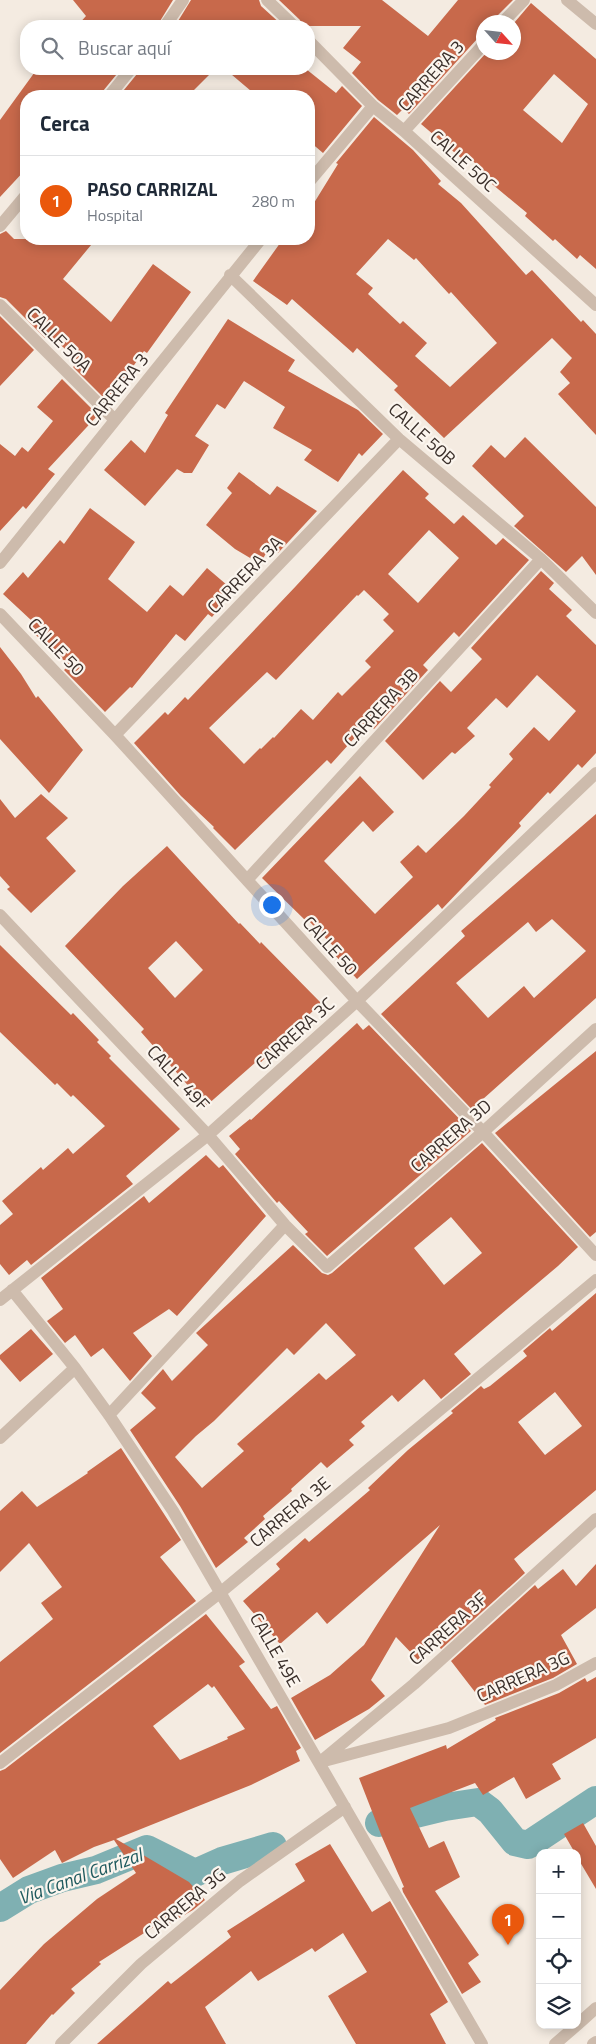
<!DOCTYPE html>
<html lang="es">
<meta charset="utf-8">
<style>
:root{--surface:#fff;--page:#f2f2f3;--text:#1f2937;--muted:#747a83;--line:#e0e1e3;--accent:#ea580c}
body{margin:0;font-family:"Titillium Web",sans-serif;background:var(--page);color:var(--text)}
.controls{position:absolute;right:15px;bottom:15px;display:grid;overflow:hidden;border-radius:10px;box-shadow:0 2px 12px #0003}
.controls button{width:45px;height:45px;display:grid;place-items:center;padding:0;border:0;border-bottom:1px solid var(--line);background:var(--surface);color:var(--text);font:25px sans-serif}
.compass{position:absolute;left:476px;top:15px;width:45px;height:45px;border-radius:50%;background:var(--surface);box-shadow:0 2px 12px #0003;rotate:117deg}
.you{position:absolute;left:271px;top:904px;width:18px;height:18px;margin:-12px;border:4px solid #fff;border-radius:50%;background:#1a73e8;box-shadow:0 0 0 8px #1a73e833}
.badge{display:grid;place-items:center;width:32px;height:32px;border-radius:50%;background:var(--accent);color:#fff;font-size:16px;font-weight:700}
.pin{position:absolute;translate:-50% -41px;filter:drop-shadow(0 1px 2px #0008)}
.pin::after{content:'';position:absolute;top:26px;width:18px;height:15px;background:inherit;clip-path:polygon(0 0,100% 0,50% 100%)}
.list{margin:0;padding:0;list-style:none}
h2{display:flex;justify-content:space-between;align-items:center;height:65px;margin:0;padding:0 20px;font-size:21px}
h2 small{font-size:16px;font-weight:400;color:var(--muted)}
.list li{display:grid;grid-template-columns:32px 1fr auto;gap:15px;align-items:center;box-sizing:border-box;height:90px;padding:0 20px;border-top:1px solid var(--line)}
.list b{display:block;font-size:19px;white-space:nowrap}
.list p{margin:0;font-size:16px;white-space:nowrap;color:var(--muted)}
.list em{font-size:16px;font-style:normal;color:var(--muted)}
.icon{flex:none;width:28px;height:28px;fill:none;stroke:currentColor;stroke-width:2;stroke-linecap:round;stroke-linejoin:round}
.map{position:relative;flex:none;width:596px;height:2044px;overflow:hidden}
.search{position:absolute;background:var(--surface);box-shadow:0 2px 12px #0003;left:20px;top:20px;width:295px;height:55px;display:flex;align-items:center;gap:12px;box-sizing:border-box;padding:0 18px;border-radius:20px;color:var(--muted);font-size:19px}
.panel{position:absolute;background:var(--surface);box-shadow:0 2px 12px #0003;left:20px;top:90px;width:295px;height:155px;border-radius:20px}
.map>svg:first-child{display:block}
</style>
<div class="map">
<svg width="596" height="2044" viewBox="0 0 596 2044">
<rect width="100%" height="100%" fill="#f4ebe1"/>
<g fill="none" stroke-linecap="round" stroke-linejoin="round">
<path stroke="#7fb0b2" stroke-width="28" d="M 379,1823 L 445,1807 L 478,1802 L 490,1811 L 515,1842 L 528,1845 L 596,1800
M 0,1908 L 29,1890 L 62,1878 L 96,1870 L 147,1849 L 195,1873 L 222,1861 L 273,1846"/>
</g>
<path fill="#c8694b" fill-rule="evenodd" d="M 73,0 L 173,0 L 157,26 L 77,26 L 86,16 Z
M 191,0 L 259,0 L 261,6 L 283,26 L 175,26 Z
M 279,0 L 382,0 L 428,36 L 458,0 L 513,0 L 497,16 L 495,22 L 484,22 L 484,36 L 478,38 L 409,114 L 403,109 L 397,115 L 378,100 L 352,73 L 361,62 L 343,48 L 361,26 L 302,26 L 300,20 Z
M 531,3 L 596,59 L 596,269 L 580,255 L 577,259 L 555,239 L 553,241 L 525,216 L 527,213 L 492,184 L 495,181 L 465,154 L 461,158 L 421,124 L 487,52 L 514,52 L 514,23 ZM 554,74 L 588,104 L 562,143 L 523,110 Z
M 37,69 L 121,69 L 103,91 L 101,96 L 26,96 L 26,169 L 0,197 L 0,120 Z
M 139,69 L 215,69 L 188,96 L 119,96 L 137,74 Z
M 225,69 L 306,69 L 336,93 L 342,86 L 362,106 L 323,153 L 309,141 L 309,96 L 257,96 Z
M 374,117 L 413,150 L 441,181 L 438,184 L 461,203 L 526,275 L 532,270 L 581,322 L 583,320 L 596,334 L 596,435 L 558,394 L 570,383 L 560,372 L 572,358 L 552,338 L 444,438 L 394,390 L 398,386 L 357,348 L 353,353 L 292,299 L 287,305 L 253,281 L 283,239 L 309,239 L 309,211 L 338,164 L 336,163 ZM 388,239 L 414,260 L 416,258 L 449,294 L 451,292 L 497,343 L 450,387 L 415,356 L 427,343 L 403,321 L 400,324 L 368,294 L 373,288 L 356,274 Z
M 6,231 L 14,239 L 96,239 L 63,279 L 111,322 L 153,264 L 191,292 L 147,353 L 144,351 L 108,402 L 73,367 L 79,361 L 48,334 L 45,338 L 6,299 L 0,297 L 0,234 Z
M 0,316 L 34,350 L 0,386 Z
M 228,319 L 295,360 L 288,371 L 358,410 L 383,434 L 362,456 L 359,453 L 338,482 L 304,460 L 312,450 L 273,428 L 285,407 L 244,381 L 225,409 L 217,404 L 195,436 L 209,445 L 192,473 L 184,473 L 177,469 L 145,506 L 104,470 L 131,440 L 145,453 L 168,415 L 165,413 Z
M 62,379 L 98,415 L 48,469 L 55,474 L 26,509 L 23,506 L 0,531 L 0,444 L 15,456 L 22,447 L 28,452 L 53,421 L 37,407 Z
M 525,437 L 596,507 L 596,575 L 582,556 L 566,572 L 514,526 L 524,516 L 472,466 L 491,445 L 505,458 Z
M 403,470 L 429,494 L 425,498 L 454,524 L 463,515 L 496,545 L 503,538 L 529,560 L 459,637 L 454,632 L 423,665 L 428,670 L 374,729 L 368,723 L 331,764 L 327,760 L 235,850 L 213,828 L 214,827 L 181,796 L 134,743 L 165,712 L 168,715 L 185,697 L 188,700 L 296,586 ZM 429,530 L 459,558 L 418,603 L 388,574 ZM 364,590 L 389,614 L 383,620 L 394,631 L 365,661 L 371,667 L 342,696 L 338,692 L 313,720 L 301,709 L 274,738 L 273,737 L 261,749 L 260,748 L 244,764 L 209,728 L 267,672 L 276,680 L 357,595 L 358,596 Z
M 239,472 L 270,495 L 277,486 L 317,511 L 278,553 L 269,548 L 260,564 L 235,549 L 206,525 L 232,493 L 227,488 Z
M 90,508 L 135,542 L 108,579 L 147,612 L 170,585 L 183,596 L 207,568 L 234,591 L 212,617 L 208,614 L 185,641 L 176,634 L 132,688 L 130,687 L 105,712 L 64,670 L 69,665 L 27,627 L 32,621 L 3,594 L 23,572 L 28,578 L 60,540 L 64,544 Z
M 541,571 L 554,583 L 549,589 L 572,610 L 566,616 L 596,645 L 596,753 L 582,768 L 578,764 L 550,794 L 548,792 L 519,823 L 521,826 L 442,909 L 438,904 L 357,979 L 333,953 L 337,950 L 308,920 L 307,922 L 262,878 L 360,776 L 394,812 L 373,832 L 363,821 L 324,861 L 375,914 L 413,877 L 400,862 L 418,845 L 426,853 L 464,816 L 491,787 L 489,785 L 513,759 L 509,754 L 534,727 L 549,741 L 576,711 L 537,675 L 507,708 L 496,698 L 467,728 L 475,736 L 455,754 L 452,752 L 423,780 L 385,741 L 440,681 L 451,692 L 482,659 L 471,648 Z
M 0,647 L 21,674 L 36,698 L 38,696 L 83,750 L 49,793 L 0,739 Z
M 41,794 L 68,818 L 46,838 L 76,871 L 31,913 L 7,889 L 10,887 L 0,876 L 0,799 L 15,818 Z
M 596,814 L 596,998 L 473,1108 L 482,1120 L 381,1014 L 465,936 L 461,931 ZM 552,919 L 586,951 L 534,998 L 524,986 L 488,1018 L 456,983 L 528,922 L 536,932 Z
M 167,846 L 239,924 L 240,923 L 260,944 L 261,942 L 321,1003 L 258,1065 L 256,1062 L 206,1106 L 141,1032 L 144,1029 L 65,946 L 123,886 ZM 176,941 L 203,970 L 175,998 L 148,968 Z
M 0,945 L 71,1015 L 73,1013 L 99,1040 L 97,1042 L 111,1056 L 109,1058 L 180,1129 L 126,1176 L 133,1184 L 31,1265 L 27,1260 L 9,1275 L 0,1264 L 0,1225 L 13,1214 L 2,1201 L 41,1167 L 43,1170 L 68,1148 L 73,1154 L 105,1126 L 73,1095 L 71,1097 L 57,1083 L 55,1085 L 0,1032 Z
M 357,1023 L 363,1030 L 369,1025 L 471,1131 L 327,1256 L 305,1234 L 308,1232 L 279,1201 L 277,1203 L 235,1154 L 240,1149 L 229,1136 L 250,1119 L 251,1120 Z
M 596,1051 L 596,1232 L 590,1237 L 495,1133 Z
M 482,1143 L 578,1247 L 558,1266 L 454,1354 L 471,1374 L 441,1399 L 424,1379 L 398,1402 L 392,1395 L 361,1422 L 365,1426 L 349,1440 L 354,1445 L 327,1468 L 321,1462 L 291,1489 L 292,1491 L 263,1516 L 265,1519 L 244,1538 L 248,1542 L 216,1568 L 180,1506 L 130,1430 L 156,1408 L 141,1393 L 163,1369 L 172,1381 L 208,1345 L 196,1333 L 293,1245 L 322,1273 L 328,1275 L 332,1273 ZM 451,1217 L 482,1253 L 444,1285 L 414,1248 ZM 326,1323 L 356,1355 L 326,1380 L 319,1373 L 237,1444 L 244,1451 L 202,1488 L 175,1457 L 196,1436 L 214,1421 L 287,1348 L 294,1355 Z
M 206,1155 L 219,1168 L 223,1165 L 266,1216 L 177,1316 L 169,1309 L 133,1333 L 152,1356 L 130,1381 L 103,1348 L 91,1357 L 75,1335 L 65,1343 L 47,1321 L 63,1309 L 41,1278 L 144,1196 L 149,1203 Z
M 596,1293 L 596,1490 L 514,1559 L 525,1573 L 441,1649 L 436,1643 L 418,1660 L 396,1637 L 371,1680 L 385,1696 L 369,1709 L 315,1740 L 291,1698 L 330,1675 L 364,1645 L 440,1525 L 327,1624 L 317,1612 L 280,1644 L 243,1601 L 280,1569 L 276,1564 L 305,1538 L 309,1542 L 370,1490 L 368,1488 L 408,1450 L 453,1413 L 451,1411 L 481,1386 L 484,1389 L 490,1386 L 527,1356 L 523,1351 L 550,1328 L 552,1331 ZM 555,1392 L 582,1426 L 545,1455 L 518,1422 Z
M 31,1329 L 53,1354 L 20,1382 L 0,1359 L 0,1355 Z
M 121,1448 L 181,1540 L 160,1557 L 196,1601 L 0,1753 L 0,1662 L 53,1619 L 41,1603 L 62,1587 L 29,1543 L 0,1572 L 0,1511 L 22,1491 L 37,1507 L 88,1473 L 87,1472 Z
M 596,1564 L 596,1608 L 561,1635 L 577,1664 L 553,1678 L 485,1705 L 451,1661 L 535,1585 L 538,1589 L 563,1569 L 576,1586 Z
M 206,1614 L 245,1662 L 239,1666 L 271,1709 L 277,1706 L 301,1748 L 296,1751 L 300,1761 L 251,1785 L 116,1839 L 189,1882 L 205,1900 L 193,1910 L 169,1924 L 166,1919 L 99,1962 L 101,1964 L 71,1989 L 75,1993 L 53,2015 L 52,2014 L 26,2044 L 0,2044 L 0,1990 L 44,1944 L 97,1899 L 136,1873 L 114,1840 L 94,1847 L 62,1863 L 55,1850 L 13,1878 L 0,1859 L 0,1771 L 5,1769 ZM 208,1684 L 212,1688 L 214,1686 L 245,1729 L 227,1737 L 228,1739 L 180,1760 L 153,1726 Z
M 596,1677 L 596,1738 L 552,1764 L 561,1779 L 526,1799 L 514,1777 L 483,1795 L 475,1783 L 410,1808 L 429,1848 L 444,1841 L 460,1877 L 435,1891 L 479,1955 L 468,1963 L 481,1982 L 462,1994 L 403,1892 L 402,1888 L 404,1887 L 382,1837 L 359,1778 L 446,1745 L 447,1749 L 496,1720 L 495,1718 L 559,1693 L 585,1678 L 587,1682 Z
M 583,1823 L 596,1846 L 596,1889 L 577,1857 L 577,1853 L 575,1853 L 564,1834 Z
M 330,1844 L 372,1912 L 390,1901 L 448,2002 L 430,2014 L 446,2044 L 356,2044 L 328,1996 L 367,1972 L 343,1933 L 315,1952 L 312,1948 L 258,1981 L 251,1971 L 205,2007 L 226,2044 L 97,2044 L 168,1981 L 171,1984 L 231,1937 L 227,1931 L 305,1881 L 295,1864 Z"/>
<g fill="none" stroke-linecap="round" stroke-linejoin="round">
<path stroke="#cdbbac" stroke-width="12" d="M 267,0 L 294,26
M 567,0 L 596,24
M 503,22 L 524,0
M 165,26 L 183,0
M 309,41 L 373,106 L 404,131 L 596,305
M 109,96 L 131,69
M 404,131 L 484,44
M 309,182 L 373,106
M 0,226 L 26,195
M 230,275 L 399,439 L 541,559 L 596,613
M 0,305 L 115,420
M 0,563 L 261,239
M 0,614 L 115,735 L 357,1001 L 483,1132 L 596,1255
M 115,735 L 399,439
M 247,880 L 541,559
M 0,915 L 208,1135 L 285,1225 L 327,1267 L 483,1132 L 596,1029
M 12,1290 L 75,1368 L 109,1415 L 173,1511 L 482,2044
M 0,1300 L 208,1135 L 357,1001 L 596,773
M 109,1415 L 285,1225
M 0,1438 L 75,1368
M 324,1761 L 449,1728 L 556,1685 L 596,1663
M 320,1762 L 414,1684 L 596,1519
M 0,1763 L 221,1592 L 596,1280
M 577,2025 L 596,2008
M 61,2044 L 141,1964 L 240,1881 L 345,1807
M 555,2044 L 577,2025
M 593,2044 L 596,2042"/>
</g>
<g text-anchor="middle" stroke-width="4.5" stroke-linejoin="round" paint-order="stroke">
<g font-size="18" fill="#3b302b" stroke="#fbf5ee">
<text transform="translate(431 76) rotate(-48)" y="6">CARRERA 3</text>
<text transform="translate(463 161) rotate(42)" y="6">CALLE 50C</text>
<text transform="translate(59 340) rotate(45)" y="6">CALLE 50A</text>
<text transform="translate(117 390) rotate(-51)" y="6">CARRERA 3</text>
<text transform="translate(422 434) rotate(42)" y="6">CALLE 50B</text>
<text transform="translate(245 575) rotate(-46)" y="6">CARRERA 3A</text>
<text transform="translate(56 647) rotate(46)" y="6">CALLE 50</text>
<text transform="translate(381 708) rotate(-47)" y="6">CARRERA 3B</text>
<text transform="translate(330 946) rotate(48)" y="6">CALLE 50</text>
<text transform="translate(295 1034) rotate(-42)" y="6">CARRERA 3C</text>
<text transform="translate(178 1078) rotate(47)" y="6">CALLE 49F</text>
<text transform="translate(451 1136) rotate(-41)" y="6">CARRERA 3D</text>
<text transform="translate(290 1512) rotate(-40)" y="6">CARRERA 3E</text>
<text transform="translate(448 1629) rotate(-42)" y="6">CARRERA 3F</text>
<text transform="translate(275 1650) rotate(60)" y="6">CALLE 49E</text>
<text transform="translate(523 1677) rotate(-24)" y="6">CARRERA 3G</text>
<text transform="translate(185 1904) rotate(-40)" y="6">CARRERA 3G</text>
</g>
<g font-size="19" font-style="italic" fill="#1f5a5e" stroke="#fbf5ee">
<text transform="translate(80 1876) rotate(-20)" y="7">Via Canal Carrizal</text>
</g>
</g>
</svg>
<div class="controls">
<button>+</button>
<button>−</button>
<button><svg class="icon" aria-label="locate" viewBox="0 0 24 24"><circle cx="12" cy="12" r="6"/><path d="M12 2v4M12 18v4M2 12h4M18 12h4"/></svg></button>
<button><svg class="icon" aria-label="layers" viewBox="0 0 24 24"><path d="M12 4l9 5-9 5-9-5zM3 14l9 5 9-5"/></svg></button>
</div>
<svg class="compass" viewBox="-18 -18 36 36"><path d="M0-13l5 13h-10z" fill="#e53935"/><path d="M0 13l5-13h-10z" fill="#747a83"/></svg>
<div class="you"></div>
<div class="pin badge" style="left:508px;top:1945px">1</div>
<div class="search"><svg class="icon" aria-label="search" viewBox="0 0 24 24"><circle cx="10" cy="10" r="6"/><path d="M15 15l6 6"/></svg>Buscar aquí</div>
<section class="panel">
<h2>Cerca<small></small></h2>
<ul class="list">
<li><span class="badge">1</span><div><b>PASO CARRIZAL</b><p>Hospital</p></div><em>280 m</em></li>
</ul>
</section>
</div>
